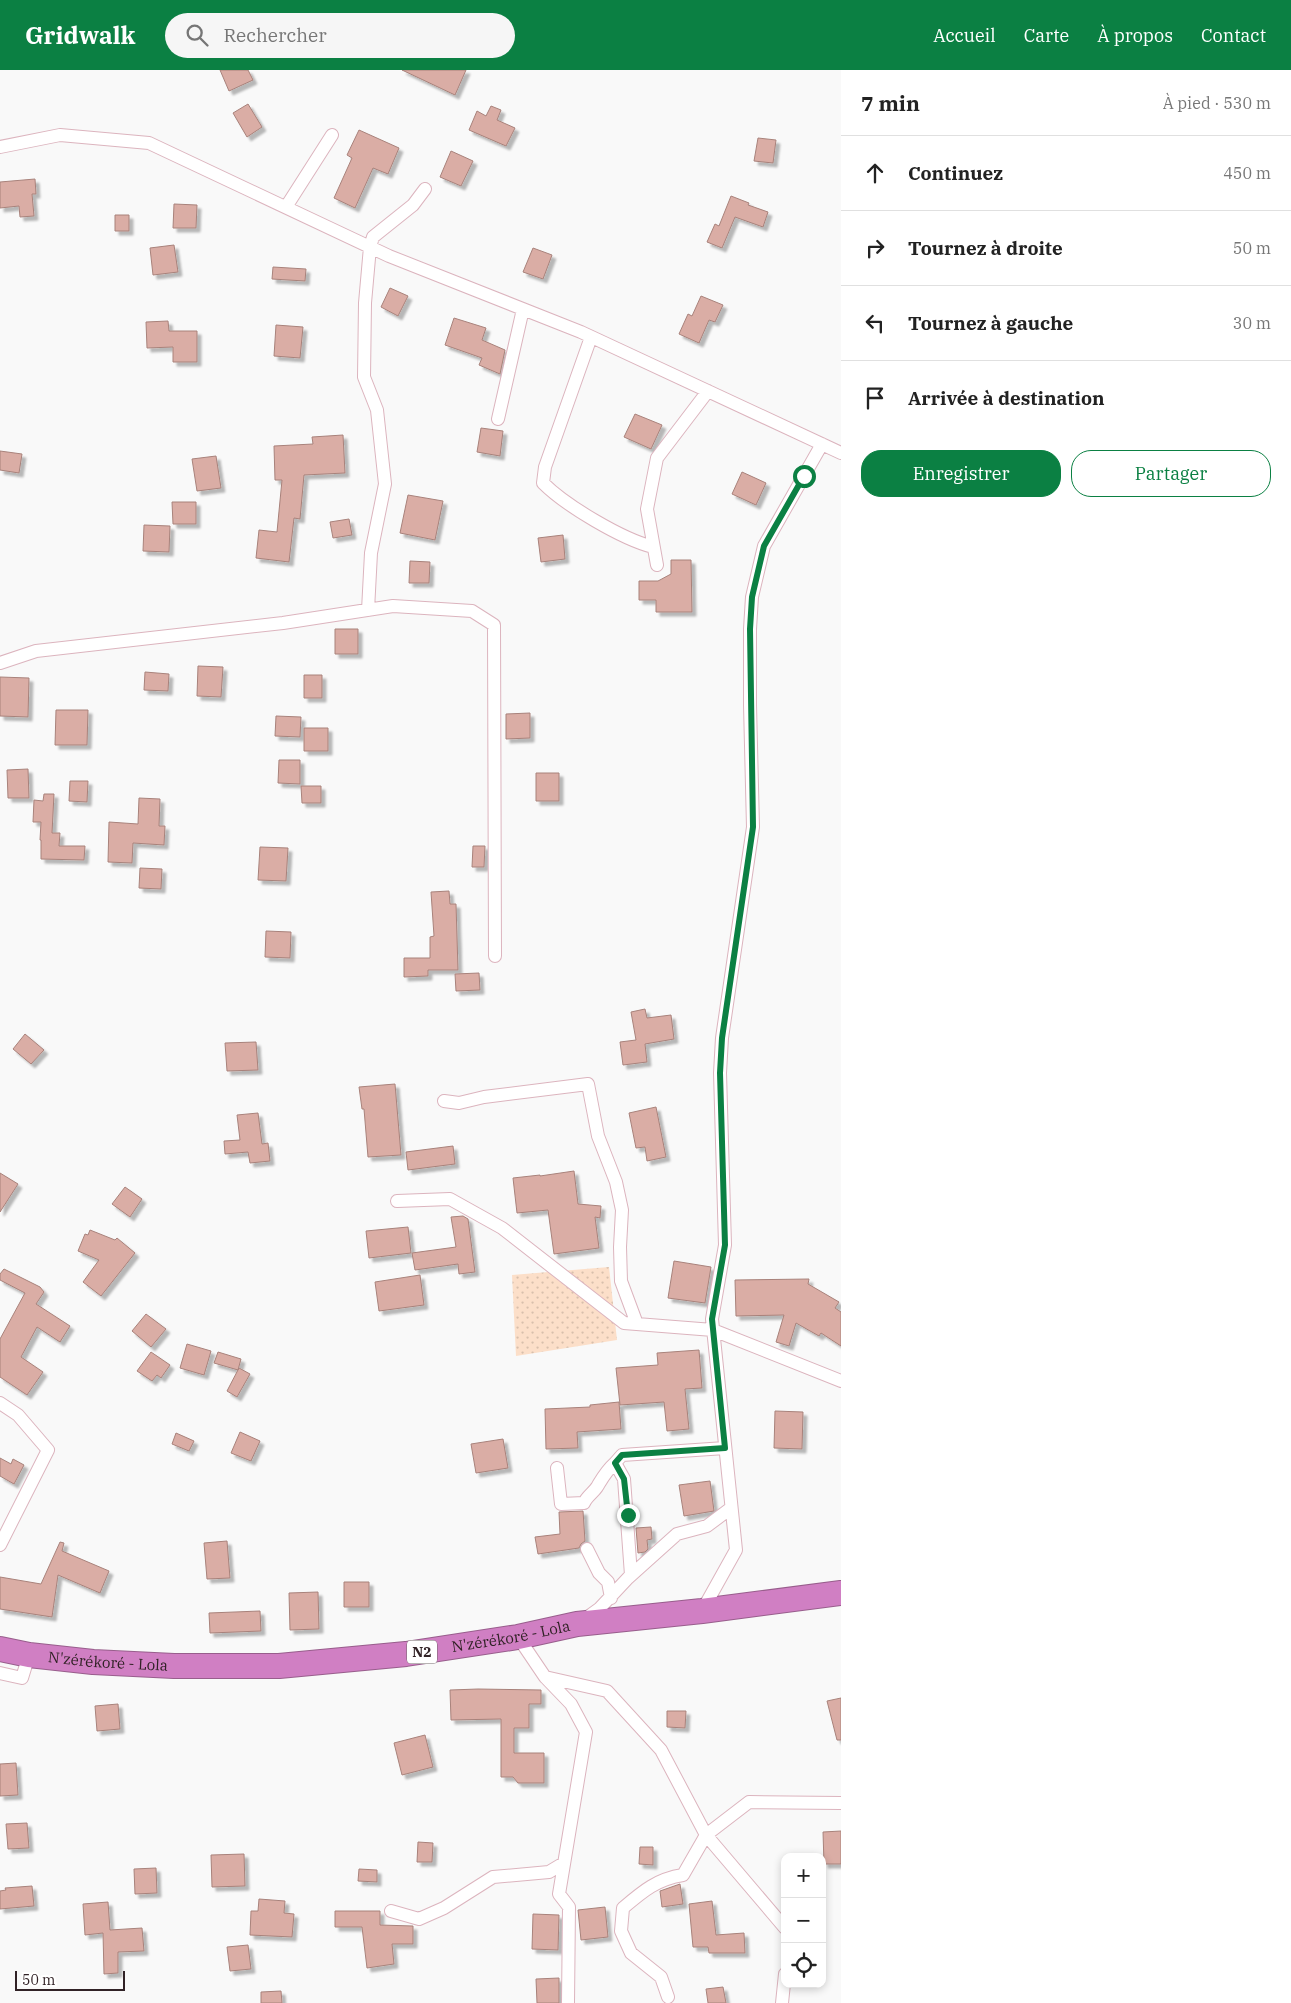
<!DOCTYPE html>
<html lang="fr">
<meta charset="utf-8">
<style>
:root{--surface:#fff;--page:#f6f6f6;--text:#222;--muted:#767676;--line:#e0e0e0;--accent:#0b8043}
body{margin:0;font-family:"IBM Plex Serif",serif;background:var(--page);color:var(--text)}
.controls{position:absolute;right:15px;bottom:15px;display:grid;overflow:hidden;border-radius:10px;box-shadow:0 2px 8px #0003}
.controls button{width:45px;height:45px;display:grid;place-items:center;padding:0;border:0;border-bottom:1px solid var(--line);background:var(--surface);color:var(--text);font:25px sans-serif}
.scale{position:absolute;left:15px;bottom:12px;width:110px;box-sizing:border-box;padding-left:5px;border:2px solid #312226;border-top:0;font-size:14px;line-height:18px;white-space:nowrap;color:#312226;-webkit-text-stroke:4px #fff;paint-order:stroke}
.stop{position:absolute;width:15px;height:15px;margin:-11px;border:4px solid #0b8043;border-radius:50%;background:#fff}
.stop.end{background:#0b8043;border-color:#fff;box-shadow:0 1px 5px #0008}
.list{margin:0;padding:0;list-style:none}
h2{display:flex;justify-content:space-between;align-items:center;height:65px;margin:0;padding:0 20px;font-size:21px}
h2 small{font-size:16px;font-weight:400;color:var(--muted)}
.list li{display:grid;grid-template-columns:32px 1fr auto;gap:15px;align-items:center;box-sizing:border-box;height:75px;padding:0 20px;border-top:1px solid var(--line)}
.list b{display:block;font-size:19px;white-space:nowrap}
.list em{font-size:16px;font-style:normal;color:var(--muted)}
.actions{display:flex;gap:10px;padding:15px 20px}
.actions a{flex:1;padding:11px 0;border:1px solid var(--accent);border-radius:20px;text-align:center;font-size:18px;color:var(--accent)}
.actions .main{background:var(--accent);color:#fff}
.icon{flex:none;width:28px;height:28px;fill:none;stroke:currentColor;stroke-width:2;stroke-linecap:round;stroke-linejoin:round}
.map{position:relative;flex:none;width:841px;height:1933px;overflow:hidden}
header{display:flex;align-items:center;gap:30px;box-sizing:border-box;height:70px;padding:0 25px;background:var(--accent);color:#fff}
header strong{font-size:24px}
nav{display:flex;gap:28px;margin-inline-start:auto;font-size:18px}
.search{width:350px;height:45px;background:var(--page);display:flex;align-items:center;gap:12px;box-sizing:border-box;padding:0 18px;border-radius:28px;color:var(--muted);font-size:19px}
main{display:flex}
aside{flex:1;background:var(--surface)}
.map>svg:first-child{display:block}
</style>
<header>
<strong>Gridwalk</strong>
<div class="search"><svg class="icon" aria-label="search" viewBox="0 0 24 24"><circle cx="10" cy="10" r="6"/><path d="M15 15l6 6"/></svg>Rechercher</div>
<nav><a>Accueil</a><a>Carte</a><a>À propos</a><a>Contact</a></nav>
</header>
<main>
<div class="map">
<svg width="841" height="1933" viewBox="0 0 841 1933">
<defs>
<pattern id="green-dots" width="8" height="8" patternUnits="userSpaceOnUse" patternTransform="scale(1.25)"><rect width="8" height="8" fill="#fcdfc9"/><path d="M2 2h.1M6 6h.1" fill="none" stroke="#d8bfac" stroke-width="1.8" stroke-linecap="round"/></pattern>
<filter id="shadow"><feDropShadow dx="4" dy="4" stdDeviation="1" flood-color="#0004"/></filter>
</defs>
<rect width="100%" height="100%" fill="#f9f9f9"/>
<path fill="url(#green-dots)" d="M 609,1197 L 617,1270 L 516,1286 L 512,1205 Z"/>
<path fill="#daada5" stroke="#a8827b" filter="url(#shadow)" d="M 220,0 L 248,0 L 253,10 L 229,21 Z
M 402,0 L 466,0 L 455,25 Z
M 248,34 L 262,57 L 247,67 L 233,43 Z
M 491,36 L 501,40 L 497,50 L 515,58 L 506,76 L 469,60 L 477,41 L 486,46 Z
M 359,60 L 399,78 L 388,104 L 373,98 L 355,138 L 334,128 L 352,88 L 347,85 Z
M 758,68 L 776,70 L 773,93 L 754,91 Z
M 451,81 L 473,91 L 461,116 L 440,107 Z
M 35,109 L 36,124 L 32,124 L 34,146 L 20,147 L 19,136 L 0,138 L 0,112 Z
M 731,126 L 749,133 L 748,135 L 768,142 L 763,157 L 735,147 L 722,178 L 707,172 L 715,154 L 719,156 Z
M 174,134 L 197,135 L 196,158 L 173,158 Z
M 115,145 L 129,145 L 129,161 L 115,161 Z
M 174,175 L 178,202 L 153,205 L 150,178 Z
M 533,178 L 552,185 L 543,209 L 523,202 Z
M 273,197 L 306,199 L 305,211 L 272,209 Z
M 390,218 L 408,226 L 398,246 L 381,237 Z
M 701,226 L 723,235 L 715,252 L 709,250 L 699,273 L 679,264 L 688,244 L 692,246 Z
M 454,248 L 486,258 L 482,270 L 505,280 L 500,304 L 479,295 L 482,288 L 445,275 Z
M 168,251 L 169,261 L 197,261 L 197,292 L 173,292 L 173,277 L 147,278 L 146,252 Z
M 276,255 L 303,257 L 300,288 L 274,286 Z
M 635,344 L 662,355 L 651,379 L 624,367 Z
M 481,358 L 503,361 L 500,386 L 477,382 Z
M 343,365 L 345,403 L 304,405 L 300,449 L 294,448 L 289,492 L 256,488 L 259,460 L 277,462 L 282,410 L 275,410 L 274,376 L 313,374 L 312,367 Z
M 0,381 L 22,384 L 19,403 L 0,400 Z
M 216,386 L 221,418 L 197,421 L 192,389 Z
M 742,402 L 766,413 L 756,435 L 732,424 Z
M 408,425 L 443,431 L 435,470 L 400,463 Z
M 172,432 L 196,432 L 196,454 L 173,454 Z
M 349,449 L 352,465 L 333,468 L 330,452 Z
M 144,455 L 170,456 L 169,482 L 143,481 Z
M 563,465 L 565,489 L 541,492 L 538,468 Z
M 671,490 L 691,490 L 692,542 L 656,542 L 656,530 L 639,530 L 639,511 L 658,511 L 671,504 Z
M 410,491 L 430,492 L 429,513 L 409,513 Z
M 335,559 L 358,559 L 358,584 L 335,584 Z
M 198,596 L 223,597 L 221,627 L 197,626 Z
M 145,602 L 169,604 L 168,621 L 144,620 Z
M 304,605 L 322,605 L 322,628 L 304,628 Z
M 0,607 L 29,608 L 28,647 L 0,646 Z
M 56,640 L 88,640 L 87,675 L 55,675 Z
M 530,643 L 530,668 L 506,669 L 506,644 Z
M 276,646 L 301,647 L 300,667 L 275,666 Z
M 304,658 L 328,658 L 328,681 L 304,681 Z
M 279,690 L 300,690 L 300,714 L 278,713 Z
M 28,699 L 29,728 L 8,728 L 7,700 Z
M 536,703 L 559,703 L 559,731 L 536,731 Z
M 70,711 L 88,711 L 87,732 L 69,731 Z
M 301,716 L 321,716 L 321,733 L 302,733 Z
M 44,724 L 54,724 L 52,763 L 60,763 L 59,776 L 85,776 L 84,790 L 41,789 L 41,770 L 40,770 L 41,752 L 33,752 L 34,730 L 43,731 Z
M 139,728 L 160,729 L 159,756 L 165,756 L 164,775 L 133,773 L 132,793 L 108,792 L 109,752 L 138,754 Z
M 473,776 L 485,776 L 484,797 L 472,797 Z
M 260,777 L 288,778 L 286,811 L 258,810 Z
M 140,798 L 162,799 L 161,819 L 139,818 Z
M 449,821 L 450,834 L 456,834 L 458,900 L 428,900 L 428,906 L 404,907 L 404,888 L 430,888 L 430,867 L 434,866 L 431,822 Z
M 266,861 L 291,862 L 290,888 L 265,887 Z
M 479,903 L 480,920 L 456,921 L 455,904 Z
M 645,939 L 647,948 L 671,945 L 674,969 L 645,974 L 647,992 L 623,995 L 620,972 L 636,970 L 631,942 Z
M 25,964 L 44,980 L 31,994 L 13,979 Z
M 256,972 L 258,1000 L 227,1001 L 225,973 Z
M 395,1014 L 401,1085 L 368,1087 L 364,1039 L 362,1039 L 359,1017 Z
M 656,1037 L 666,1087 L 647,1091 L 645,1077 L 636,1078 L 629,1043 Z
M 258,1043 L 262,1074 L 268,1073 L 270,1091 L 250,1093 L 248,1082 L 225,1084 L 224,1071 L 240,1070 L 237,1045 Z
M 453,1076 L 455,1094 L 408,1100 L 406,1082 Z
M 574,1101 L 578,1134 L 601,1136 L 600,1148 L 595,1147 L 599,1178 L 554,1184 L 548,1140 L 517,1143 L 513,1108 L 540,1105 L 540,1106 Z
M 0,1103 L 18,1114 L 0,1142 Z
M 125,1117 L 142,1129 L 130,1147 L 112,1134 Z
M 463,1146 L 468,1149 L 475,1202 L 459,1204 L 458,1194 L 415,1200 L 412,1183 L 456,1177 L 451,1147 Z
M 408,1157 L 411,1183 L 369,1188 L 366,1161 Z
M 90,1160 L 115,1170 L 117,1168 L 135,1183 L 101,1226 L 83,1212 L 99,1190 L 78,1181 L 85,1164 L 88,1165 Z
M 674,1191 L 711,1197 L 705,1233 L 668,1228 Z
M 4,1199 L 40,1217 L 44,1222 L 36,1234 L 70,1256 L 60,1272 L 37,1257 L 21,1287 L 43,1302 L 27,1325 L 0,1307 L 0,1269 L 25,1223 L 0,1210 L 0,1204 Z
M 420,1205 L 424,1235 L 379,1241 L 375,1212 Z
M 809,1209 L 808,1214 L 839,1232 L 835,1238 L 841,1242 L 841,1276 L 821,1263 L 819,1266 L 796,1253 L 789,1276 L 776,1272 L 784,1245 L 736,1246 L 735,1210 Z
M 146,1244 L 166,1259 L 151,1277 L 132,1261 Z
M 187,1274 L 211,1281 L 204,1305 L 180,1298 Z
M 699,1280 L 702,1318 L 685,1319 L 689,1359 L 667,1361 L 664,1332 L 620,1335 L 616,1298 L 658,1295 L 657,1283 Z
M 151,1282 L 170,1295 L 161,1308 L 157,1305 L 152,1311 L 137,1301 Z
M 218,1282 L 241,1289 L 238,1300 L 214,1293 Z
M 239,1298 L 250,1304 L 237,1327 L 227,1321 Z
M 619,1332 L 621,1359 L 577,1362 L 578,1378 L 546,1379 L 545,1339 L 590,1337 L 590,1335 Z
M 775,1341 L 803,1342 L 802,1379 L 774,1378 Z
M 240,1362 L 260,1371 L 251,1391 L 231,1383 Z
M 176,1363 L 194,1371 L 189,1381 L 172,1374 Z
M 503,1369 L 508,1398 L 476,1403 L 471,1374 Z
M 0,1388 L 11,1394 L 13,1389 L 24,1395 L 14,1414 L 0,1406 Z
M 710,1411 L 714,1441 L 684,1446 L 679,1415 Z
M 583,1441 L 585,1471 L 581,1474 L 579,1478 L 538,1484 L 535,1467 L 560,1464 L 559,1442 Z
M 651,1457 L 652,1469 L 647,1470 L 648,1479 L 645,1482 L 638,1483 L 636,1458 Z
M 227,1471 L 230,1508 L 207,1509 L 204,1473 Z
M 60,1472 L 64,1473 L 62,1481 L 109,1501 L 100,1523 L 58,1505 L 52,1547 L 0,1539 L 0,1507 L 41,1514 Z
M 344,1512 L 369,1512 L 369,1537 L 344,1537 Z
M 318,1522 L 319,1559 L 290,1560 L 289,1523 Z
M 260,1541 L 261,1561 L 210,1563 L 209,1543 Z
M 478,1619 L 541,1620 L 541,1634 L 529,1634 L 529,1658 L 514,1658 L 514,1683 L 544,1683 L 544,1713 L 518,1713 L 513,1707 L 501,1707 L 501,1649 L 451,1650 L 450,1620 Z
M 841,1628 L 841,1670 L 837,1670 L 827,1631 Z
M 118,1634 L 120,1659 L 97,1661 L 95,1636 Z
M 667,1641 L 686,1641 L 685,1658 L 667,1657 Z
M 425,1665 L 433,1697 L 402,1705 L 394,1673 Z
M 16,1693 L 18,1725 L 0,1726 L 0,1694 Z
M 27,1753 L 29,1778 L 8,1779 L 6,1754 Z
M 841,1761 L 841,1794 L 824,1794 L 823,1762 Z
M 418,1772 L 433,1773 L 432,1792 L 417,1792 Z
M 640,1777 L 653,1777 L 653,1795 L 639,1794 Z
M 244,1784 L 245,1816 L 212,1817 L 211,1785 Z
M 156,1798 L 157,1823 L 135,1824 L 134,1799 Z
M 359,1799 L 377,1800 L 377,1812 L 358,1811 Z
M 680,1814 L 683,1834 L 662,1837 L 660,1821 Z
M 32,1816 L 34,1836 L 0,1839 L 0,1821 L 6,1820 L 5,1818 Z
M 259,1829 L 285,1831 L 284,1843 L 294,1844 L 292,1867 L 250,1865 L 251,1841 L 258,1841 Z
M 712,1831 L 716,1865 L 744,1863 L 745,1883 L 709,1883 L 708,1877 L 693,1877 L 689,1834 Z
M 108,1832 L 110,1860 L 142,1858 L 144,1881 L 118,1882 L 118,1903 L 104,1904 L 103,1863 L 85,1865 L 83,1834 Z
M 605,1837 L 608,1867 L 581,1870 L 578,1840 Z
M 335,1841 L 380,1841 L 380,1855 L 413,1856 L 413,1874 L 392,1874 L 394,1894 L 367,1898 L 362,1857 L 335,1857 Z
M 533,1844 L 559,1845 L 558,1880 L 532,1879 Z
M 248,1875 L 251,1899 L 230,1901 L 227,1877 Z
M 559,1908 L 559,1933 L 537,1933 L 536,1909 Z
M 723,1917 L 726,1933 L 708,1933 L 706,1919 Z
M 281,1921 L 282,1933 L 261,1933 L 261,1922 Z"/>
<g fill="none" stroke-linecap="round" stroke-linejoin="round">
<g stroke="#dcb4be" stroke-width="14">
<path id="street" d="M 0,77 L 60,65 L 149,73 L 389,186 L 581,262 L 841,383
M 286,137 L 332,65
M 591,267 L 545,397 L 543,413 C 566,436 622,469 653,477
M 498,349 L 523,239
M 657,495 L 647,439 L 657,388 L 708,321
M 368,540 L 371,483 L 385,414 L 377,340 L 364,307 L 365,233 L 370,177 L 373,167 L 413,135 L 425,119
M 0,593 L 36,581 L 283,553 L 393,536 L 472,541 L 494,555 L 495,886
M 444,1031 L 459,1033 L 484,1027 L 588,1014 L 598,1066 L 616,1112 L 622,1140 L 620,1177 L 621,1211 L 637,1254
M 397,1131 L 450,1129 L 502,1158 L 624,1253 L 713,1260 L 841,1311
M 0,1333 L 18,1345 L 48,1380 L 0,1475
M 615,1393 L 622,1385 L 725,1378
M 557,1398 L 561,1434 L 584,1433 C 587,1426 593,1423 597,1417 C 603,1407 606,1401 615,1393 L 624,1409 L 631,1505
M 587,1479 L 599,1503 L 608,1512 L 611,1528
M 702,1541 L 736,1480 L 712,1249 L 725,1175 L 720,1003 L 722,968 L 753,757 L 750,635 L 750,559 L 752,527 L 764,476 L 822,374
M 585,1549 L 599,1539 L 628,1508 L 677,1464 L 707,1456 L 731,1438
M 518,1567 L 545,1607 L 607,1621 L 661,1680 L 706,1765 L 785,1858
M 0,1603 L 22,1608 L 29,1585
M 545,1607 L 571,1634 L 586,1662 L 559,1824 L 569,1837 L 568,1933
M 391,1841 L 419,1849 L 444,1838 L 493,1807 L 549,1802 L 564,1793
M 668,1927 L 661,1907 L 631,1883 L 621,1861 L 623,1838 C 643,1821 657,1809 683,1805 L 706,1765 L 749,1732 L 841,1733
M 782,1933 L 785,1904"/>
</g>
<g stroke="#985e8c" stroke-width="26">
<g id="highway">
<path id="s1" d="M 0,1579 L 29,1585 L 93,1592 L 174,1596 L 279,1596 L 406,1584 L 518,1567 L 577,1554 L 702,1541 L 841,1523"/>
</g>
</g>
<use href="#street" stroke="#fff" stroke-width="12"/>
<use href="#highway" stroke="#d07fc3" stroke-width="24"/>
</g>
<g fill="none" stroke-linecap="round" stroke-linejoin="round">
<path stroke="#0b8043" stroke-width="6" d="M 628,1445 L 624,1409 L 615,1393 L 622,1385 L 725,1378 L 712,1249 L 725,1175 L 720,1003 L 722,968 L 753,757 L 750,559 L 752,527 L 764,476 L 804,406"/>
</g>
<g text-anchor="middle" stroke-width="5" stroke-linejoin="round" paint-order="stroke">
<rect fill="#fff" stroke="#6f6467" stroke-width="1" x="407" y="1570.5" width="30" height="23" rx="4"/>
<g font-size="14" font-weight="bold" fill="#312226">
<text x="422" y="1587">N2</text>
</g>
<g font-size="15" fill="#312226" stroke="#fff">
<text dy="5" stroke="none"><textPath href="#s1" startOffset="514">N'zérékoré - Lola</textPath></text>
<text dy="5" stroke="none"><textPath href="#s1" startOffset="109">N'zérékoré - Lola</textPath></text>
</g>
</g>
</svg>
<div class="controls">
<button>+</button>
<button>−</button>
<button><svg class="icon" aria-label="locate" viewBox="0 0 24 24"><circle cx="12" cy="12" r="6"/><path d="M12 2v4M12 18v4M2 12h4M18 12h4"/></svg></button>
</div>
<div class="scale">50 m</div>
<div class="stop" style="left:804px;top:406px"></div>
<div class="stop end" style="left:628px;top:1445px"></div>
</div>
<aside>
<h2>7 min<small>À pied · 530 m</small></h2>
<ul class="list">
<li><svg class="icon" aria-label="ahead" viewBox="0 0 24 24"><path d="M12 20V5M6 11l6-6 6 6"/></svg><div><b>Continuez</b></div><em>450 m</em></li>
<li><svg class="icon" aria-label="right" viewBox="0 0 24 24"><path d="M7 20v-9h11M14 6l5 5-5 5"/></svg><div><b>Tournez à droite</b></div><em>50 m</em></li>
<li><svg class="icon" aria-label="left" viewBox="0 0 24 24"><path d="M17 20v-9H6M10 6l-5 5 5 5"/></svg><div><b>Tournez à gauche</b></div><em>30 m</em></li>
<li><svg class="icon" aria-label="arrive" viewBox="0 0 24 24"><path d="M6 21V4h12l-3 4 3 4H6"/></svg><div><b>Arrivée à destination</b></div></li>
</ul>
<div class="actions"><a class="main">Enregistrer</a><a>Partager</a></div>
</aside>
</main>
